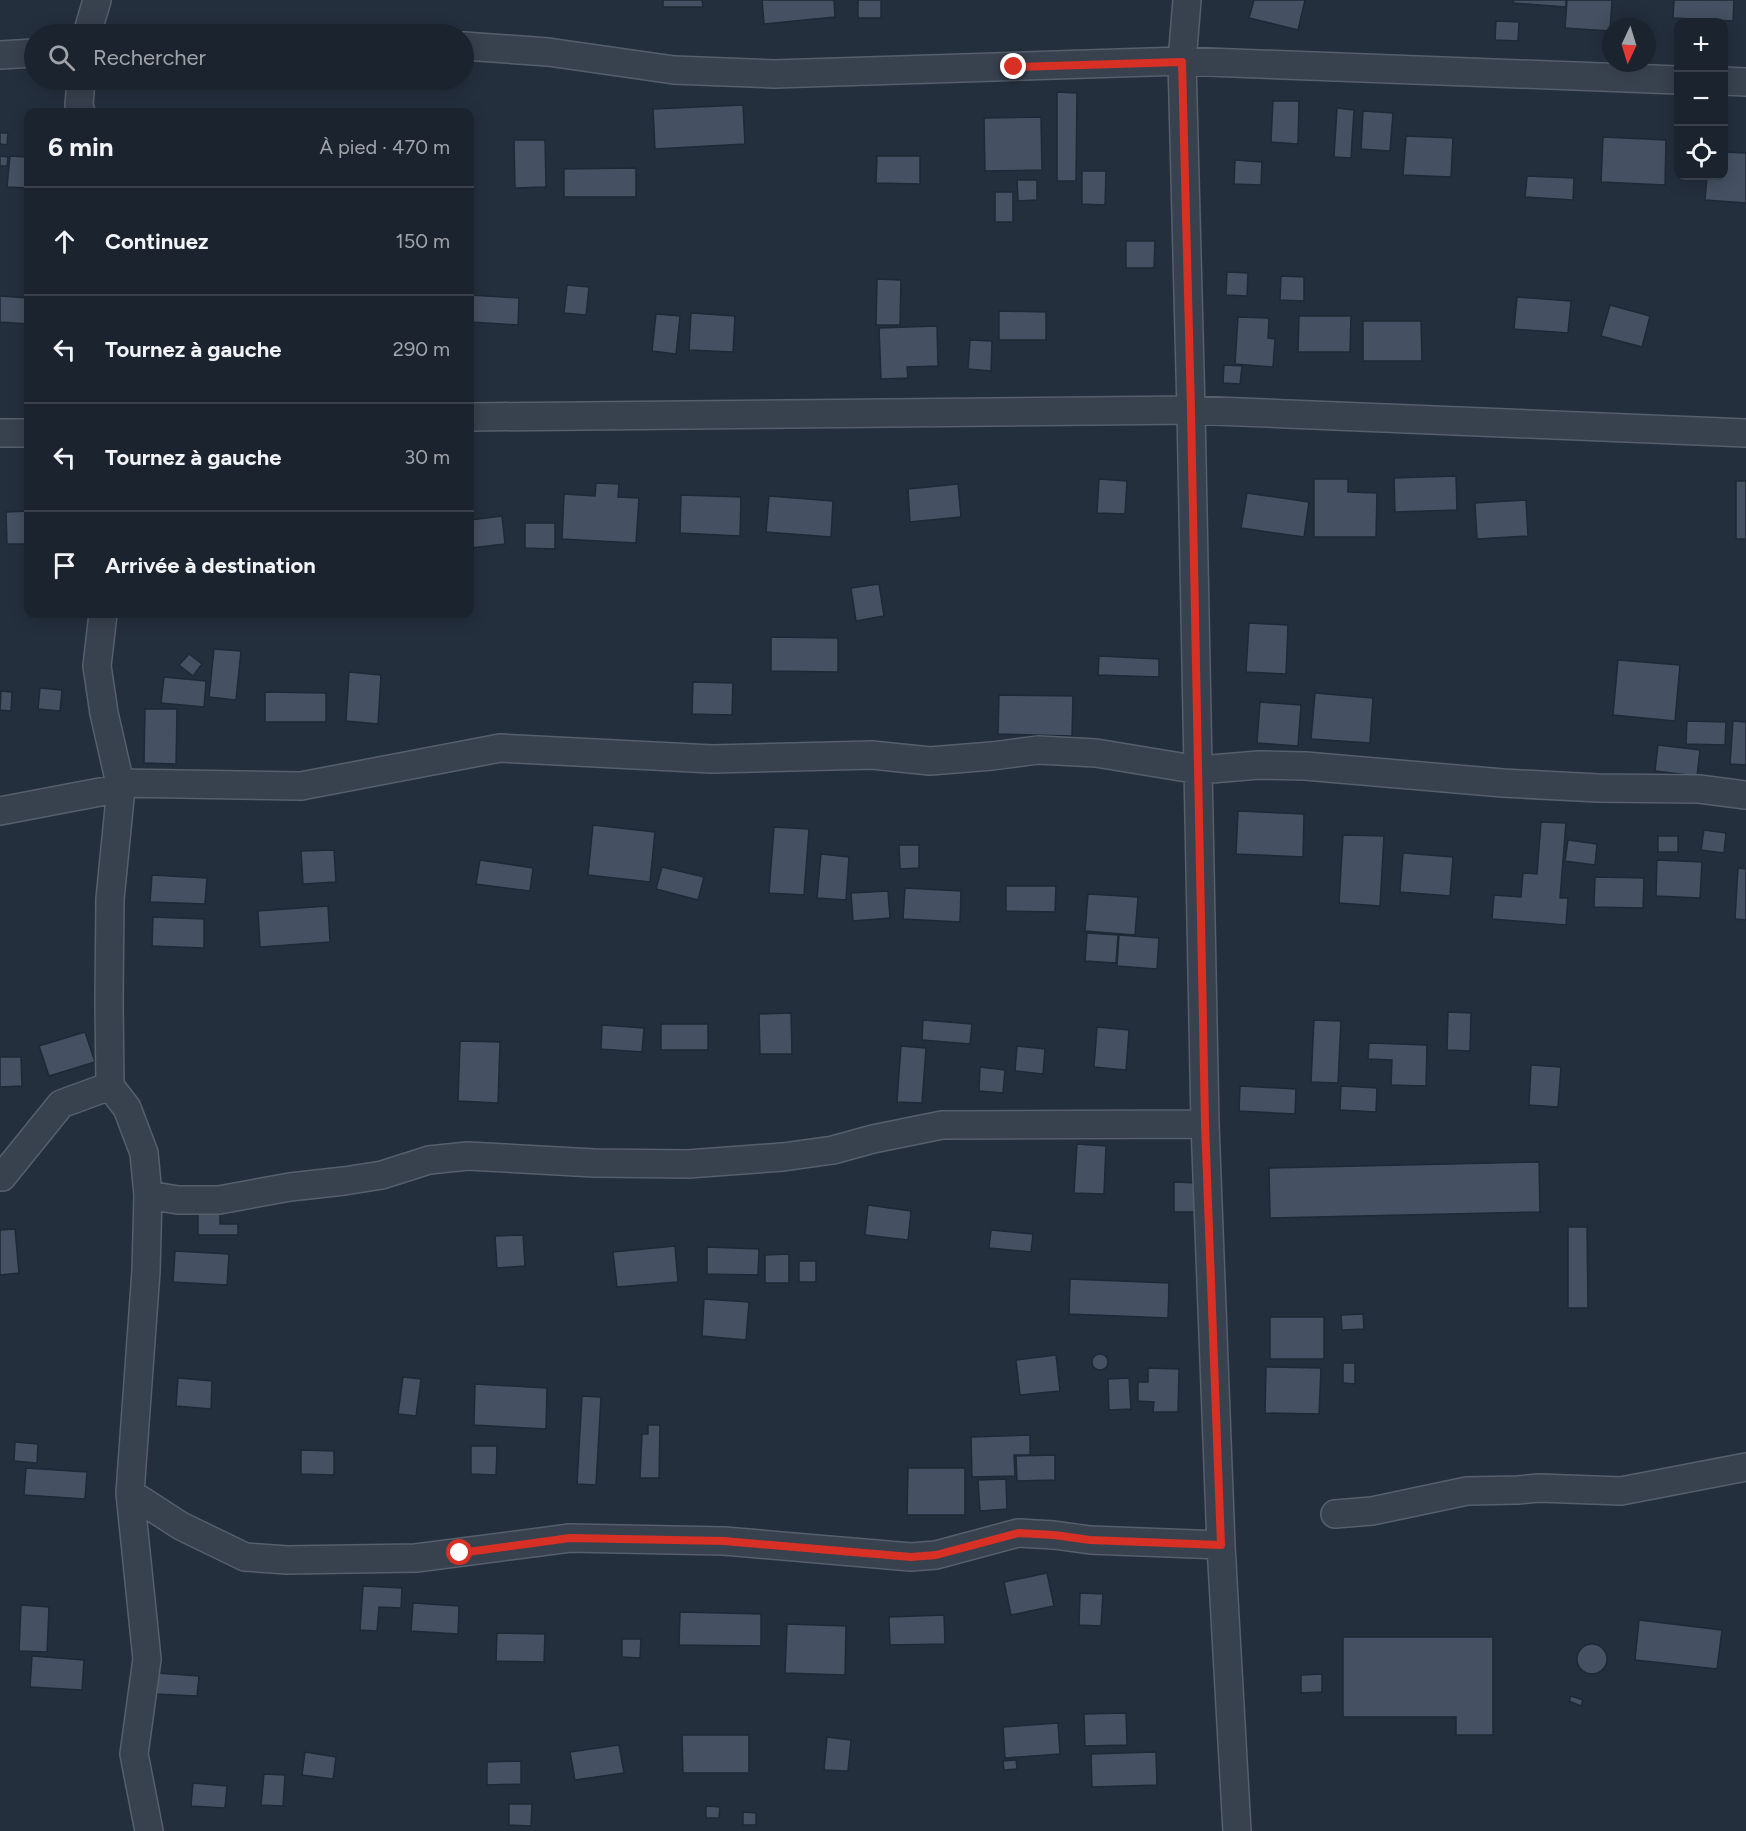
<!DOCTYPE html>
<html lang="fr">
<meta charset="utf-8">
<style>
:root{--surface:#1b232e;--page:#242b36;--text:#f1f3f6;--muted:#a0a4aa;--line:#39404a}
body{margin:0;font-family:Figtree,sans-serif;background:var(--page);color:var(--text)}
.controls{position:absolute;right:18px;top:18px;display:grid;overflow:hidden;border-radius:12px;box-shadow:0 3px 15px #0003}
.controls button{width:54px;height:54px;display:grid;place-items:center;padding:0;border:0;border-bottom:2px solid var(--line);background:var(--surface);color:var(--text);font:30px sans-serif}
.compass{position:absolute;left:1602px;top:18px;width:54px;height:54px;border-radius:50%;background:var(--surface);box-shadow:0 3px 15px #0003;rotate:184deg}
.stop{position:absolute;width:18px;height:18px;margin:-14px;border:4px solid #d93025;border-radius:50%;background:#fff}
.stop.end{background:#d93025;border-color:#fff;box-shadow:0 2px 6px #0008}
.list{margin:0;padding:0;list-style:none}
h2{display:flex;justify-content:space-between;align-items:center;height:78px;margin:0;padding:0 24px;font-size:26px}
h2 small{font-size:20px;font-weight:400;color:var(--muted)}
.list li{display:grid;grid-template-columns:39px 1fr auto;gap:18px;align-items:center;box-sizing:border-box;height:108px;padding:0 24px;border-top:2px solid var(--line)}
.list b{display:block;font-size:22px;white-space:nowrap}
.list em{font-size:20px;font-style:normal;color:var(--muted)}
.icon{flex:none;width:33px;height:33px;fill:none;stroke:currentColor;stroke-width:2;stroke-linecap:round;stroke-linejoin:round}
.map{position:relative;flex:none;width:1746px;height:1831px;overflow:hidden}
.search{position:absolute;background:var(--surface);box-shadow:0 3px 15px #0003;left:24px;top:24px;width:450px;height:66px;display:flex;align-items:center;gap:15px;box-sizing:border-box;padding:0 21px;border-radius:33px;color:var(--muted);font-size:22px}
.panel{position:absolute;background:var(--surface);box-shadow:0 3px 15px #0003;left:24px;top:108px;width:450px;height:510px;border-radius:12px}
.map>svg:first-child{display:block}
</style>
<div class="map">
<svg width="1746" height="1831" viewBox="0 0 1746 1831">
<rect width="100%" height="100%" fill="#242f3e"/>
<path fill="#455162" stroke="#1f2835" stroke-width="1.5" d="M 663,0 L 702,0 L 703,7 L 663,7 Z
M 762,0 L 834,0 L 835,17 L 764,24 Z
M 858,0 L 881,0 L 881,18 L 858,18 Z
M 1254,0 L 1305,0 L 1298,30 L 1249,18 Z
M 1514,0 L 1566,0 L 1566,7 L 1513,3 Z
M 1567,0 L 1612,0 L 1610,31 L 1565,28 Z
M 1674,0 L 1734,0 L 1733,21 L 1673,18 Z
M 1496,21 L 1519,22 L 1518,41 L 1495,40 Z
M 1057,92 L 1077,93 L 1076,181 L 1057,181 Z
M 1273,101 L 1299,101 L 1298,144 L 1271,142 Z
M 743,105 L 745,144 L 655,149 L 653,109 Z
M 1337,108 L 1354,110 L 1351,158 L 1334,157 Z
M 1363,111 L 1393,113 L 1390,151 L 1361,149 Z
M 1041,117 L 1042,170 L 985,171 L 984,118 Z
M 0,133 L 8,133 L 7,145 L 0,144 Z
M 1406,136 L 1453,138 L 1451,177 L 1403,175 Z
M 1603,137 L 1666,140 L 1665,185 L 1601,182 Z
M 514,140 L 545,140 L 546,187 L 515,188 Z
M 1724,152 L 1746,153 L 1746,203 L 1705,200 L 1707,176 L 1724,176 Z
M 0,156 L 8,157 L 7,166 L 0,166 Z
M 10,156 L 28,157 L 28,188 L 7,187 Z
M 877,156 L 920,156 L 920,184 L 876,183 Z
M 1235,160 L 1262,162 L 1261,185 L 1234,184 Z
M 636,168 L 636,197 L 564,197 L 564,169 Z
M 1082,171 L 1106,171 L 1105,205 L 1082,204 Z
M 1527,176 L 1574,178 L 1573,200 L 1525,197 Z
M 1017,180 L 1037,180 L 1037,200 L 1018,201 Z
M 995,192 L 1013,192 L 1013,222 L 995,222 Z
M 1126,241 L 1155,241 L 1154,268 L 1126,268 Z
M 1227,272 L 1248,273 L 1247,296 L 1226,295 Z
M 1281,276 L 1304,277 L 1304,301 L 1280,300 Z
M 877,279 L 901,280 L 900,325 L 876,325 Z
M 567,285 L 589,287 L 586,315 L 564,313 Z
M 470,295 L 519,298 L 518,325 L 470,322 Z
M 0,296 L 28,298 L 28,324 L 0,322 Z
M 1517,297 L 1571,301 L 1568,333 L 1514,329 Z
M 1610,305 L 1650,316 L 1642,347 L 1601,336 Z
M 999,311 L 1046,312 L 1046,340 L 999,340 Z
M 691,313 L 735,316 L 733,352 L 689,350 Z
M 656,314 L 680,316 L 676,354 L 652,351 Z
M 1299,316 L 1351,316 L 1350,352 L 1298,352 Z
M 1238,317 L 1269,318 L 1268,338 L 1275,339 L 1273,367 L 1235,364 Z
M 1363,321 L 1421,321 L 1422,361 L 1363,361 Z
M 937,326 L 938,366 L 907,367 L 908,378 L 881,379 L 879,328 Z
M 970,340 L 992,341 L 991,371 L 968,369 Z
M 1224,365 L 1242,366 L 1240,384 L 1223,383 Z
M 1456,476 L 1457,510 L 1395,512 L 1394,478 Z
M 1099,479 L 1127,481 L 1125,514 L 1097,513 Z
M 1314,479 L 1348,479 L 1348,492 L 1377,493 L 1376,537 L 1314,537 Z
M 1736,481 L 1746,481 L 1746,539 L 1736,539 Z
M 596,483 L 619,484 L 618,497 L 639,498 L 636,543 L 562,539 L 564,494 L 595,496 Z
M 958,484 L 961,517 L 910,522 L 908,489 Z
M 1247,493 L 1309,502 L 1304,537 L 1241,528 Z
M 681,495 L 741,497 L 740,536 L 680,533 Z
M 769,496 L 833,501 L 831,537 L 766,532 Z
M 1526,500 L 1528,536 L 1477,539 L 1475,503 Z
M 28,511 L 28,544 L 7,544 L 6,512 Z
M 502,516 L 505,544 L 470,548 L 470,520 Z
M 525,523 L 555,523 L 555,549 L 525,548 Z
M 879,584 L 884,616 L 856,621 L 851,588 Z
M 1249,623 L 1288,625 L 1286,674 L 1246,672 Z
M 771,637 L 838,638 L 838,672 L 771,671 Z
M 214,649 L 241,651 L 236,700 L 209,697 Z
M 189,654 L 202,664 L 193,676 L 179,665 Z
M 1099,656 L 1159,659 L 1159,677 L 1098,675 Z
M 1618,660 L 1680,665 L 1675,721 L 1613,715 Z
M 349,672 L 381,675 L 378,724 L 346,721 Z
M 164,677 L 206,681 L 204,707 L 161,703 Z
M 693,682 L 733,683 L 732,715 L 692,714 Z
M 40,688 L 62,690 L 60,711 L 38,709 Z
M 1,691 L 12,692 L 11,711 L 0,710 Z
M 265,692 L 326,693 L 326,722 L 265,722 Z
M 1315,693 L 1373,698 L 1370,743 L 1311,739 Z
M 999,695 L 1073,696 L 1072,736 L 998,734 Z
M 1260,702 L 1301,705 L 1298,746 L 1257,743 Z
M 145,709 L 177,709 L 176,764 L 144,763 Z
M 1687,721 L 1726,722 L 1725,745 L 1686,744 Z
M 1733,721 L 1746,722 L 1746,765 L 1730,764 Z
M 1658,745 L 1700,750 L 1697,776 L 1655,771 Z
M 1238,811 L 1304,814 L 1303,857 L 1236,854 Z
M 1541,822 L 1566,823 L 1560,898 L 1568,898 L 1566,925 L 1492,919 L 1494,895 L 1521,897 L 1523,873 L 1537,874 Z
M 593,825 L 655,832 L 650,882 L 588,875 Z
M 774,827 L 809,829 L 804,895 L 769,893 Z
M 1704,830 L 1726,833 L 1724,853 L 1701,850 Z
M 1343,835 L 1384,836 L 1380,906 L 1339,903 Z
M 1658,836 L 1678,836 L 1678,852 L 1658,852 Z
M 1568,840 L 1597,844 L 1595,865 L 1565,861 Z
M 899,845 L 919,845 L 919,868 L 900,869 Z
M 334,850 L 336,882 L 303,884 L 301,851 Z
M 1403,853 L 1453,857 L 1450,896 L 1400,892 Z
M 821,854 L 849,857 L 846,900 L 817,898 Z
M 480,860 L 533,868 L 530,891 L 476,884 Z
M 1657,860 L 1702,862 L 1700,898 L 1656,896 Z
M 662,867 L 704,877 L 698,900 L 656,889 Z
M 1738,868 L 1746,869 L 1746,920 L 1735,919 Z
M 152,875 L 207,878 L 205,904 L 150,902 Z
M 1595,877 L 1644,878 L 1643,908 L 1594,907 Z
M 1006,886 L 1056,886 L 1055,912 L 1006,911 Z
M 905,888 L 961,891 L 960,922 L 903,919 Z
M 888,891 L 890,918 L 853,921 L 851,893 Z
M 1088,894 L 1138,897 L 1135,935 L 1085,931 Z
M 328,906 L 330,942 L 260,947 L 258,911 Z
M 153,917 L 204,919 L 204,948 L 152,946 Z
M 1087,933 L 1118,935 L 1116,963 L 1085,961 Z
M 1119,935 L 1159,938 L 1157,969 L 1117,966 Z
M 1448,1012 L 1471,1013 L 1470,1051 L 1447,1050 Z
M 791,1013 L 792,1054 L 760,1054 L 759,1014 Z
M 923,1020 L 972,1024 L 970,1044 L 922,1040 Z
M 1314,1020 L 1341,1021 L 1338,1083 L 1311,1082 Z
M 661,1024 L 708,1024 L 708,1050 L 661,1050 Z
M 602,1025 L 644,1028 L 642,1052 L 601,1049 Z
M 1097,1027 L 1129,1030 L 1126,1070 L 1094,1067 Z
M 85,1032 L 95,1062 L 49,1076 L 39,1046 Z
M 460,1041 L 500,1042 L 498,1103 L 458,1101 Z
M 1369,1043 L 1427,1045 L 1426,1086 L 1391,1085 L 1392,1060 L 1368,1059 Z
M 901,1046 L 926,1048 L 922,1103 L 897,1102 Z
M 1017,1046 L 1045,1049 L 1043,1074 L 1015,1071 Z
M 0,1057 L 21,1057 L 22,1086 L 0,1087 Z
M 1531,1065 L 1561,1067 L 1558,1107 L 1529,1105 Z
M 980,1067 L 1005,1070 L 1003,1093 L 979,1091 Z
M 1240,1086 L 1296,1089 L 1295,1114 L 1239,1111 Z
M 1341,1086 L 1377,1088 L 1376,1112 L 1340,1110 Z
M 1077,1144 L 1106,1146 L 1104,1194 L 1074,1193 Z
M 1539,1162 L 1540,1212 L 1270,1218 L 1269,1168 Z
M 1174,1182 L 1200,1183 L 1199,1212 L 1174,1212 Z
M 868,1205 L 911,1211 L 908,1240 L 865,1235 Z
M 198,1209 L 220,1209 L 220,1224 L 238,1224 L 238,1235 L 198,1235 Z
M 1568,1227 L 1587,1227 L 1588,1308 L 1568,1308 Z
M 15,1229 L 19,1273 L 0,1275 L 0,1230 Z
M 991,1230 L 1033,1234 L 1031,1252 L 989,1248 Z
M 523,1235 L 525,1266 L 497,1268 L 495,1236 Z
M 675,1246 L 678,1282 L 617,1287 L 613,1252 Z
M 707,1247 L 759,1249 L 758,1275 L 707,1274 Z
M 175,1251 L 229,1254 L 227,1285 L 173,1282 Z
M 789,1254 L 789,1283 L 765,1283 L 765,1255 Z
M 799,1261 L 816,1261 L 816,1282 L 799,1282 Z
M 1070,1279 L 1169,1283 L 1168,1318 L 1069,1314 Z
M 704,1299 L 749,1302 L 746,1340 L 702,1336 Z
M 1363,1314 L 1364,1329 L 1342,1330 L 1341,1315 Z
M 1270,1317 L 1324,1317 L 1324,1359 L 1270,1359 Z
M1092 1362a8 8 0 1 1 16 0a8 8 0 1 1-16 0Z
M 1056,1355 L 1060,1391 L 1020,1395 L 1016,1360 Z
M 1343,1363 L 1355,1363 L 1355,1384 L 1343,1383 Z
M 1266,1367 L 1321,1368 L 1319,1414 L 1265,1413 Z
M 1148,1368 L 1179,1369 L 1178,1412 L 1153,1412 L 1154,1402 L 1138,1401 L 1138,1382 L 1148,1382 Z
M 403,1377 L 421,1379 L 416,1416 L 398,1414 Z
M 178,1378 L 212,1381 L 211,1409 L 176,1406 Z
M 1129,1378 L 1131,1409 L 1109,1410 L 1108,1379 Z
M 475,1384 L 547,1388 L 546,1429 L 474,1425 Z
M 582,1396 L 601,1397 L 596,1485 L 577,1484 Z
M 648,1425 L 660,1425 L 659,1478 L 640,1478 L 642,1434 L 648,1434 Z
M 1030,1435 L 1030,1455 L 1014,1455 L 1015,1476 L 972,1477 L 971,1437 Z
M 15,1442 L 38,1444 L 37,1463 L 14,1461 Z
M 471,1446 L 497,1446 L 496,1475 L 471,1474 Z
M 301,1450 L 334,1451 L 334,1475 L 301,1474 Z
M 1055,1455 L 1055,1480 L 1017,1481 L 1016,1456 Z
M 26,1468 L 87,1472 L 85,1499 L 24,1495 Z
M 908,1468 L 965,1468 L 965,1515 L 907,1515 Z
M 1006,1479 L 1007,1509 L 980,1511 L 978,1480 Z
M 1047,1573 L 1054,1606 L 1011,1615 L 1004,1582 Z
M 363,1586 L 402,1588 L 401,1608 L 379,1607 L 377,1631 L 360,1630 Z
M 1080,1593 L 1103,1594 L 1101,1626 L 1079,1625 Z
M 413,1603 L 459,1606 L 458,1634 L 411,1631 Z
M 21,1605 L 49,1607 L 47,1652 L 19,1651 Z
M 680,1612 L 761,1614 L 761,1646 L 679,1645 Z
M 944,1615 L 945,1644 L 890,1645 L 889,1617 Z
M 1639,1620 L 1722,1630 L 1717,1669 L 1635,1660 Z
M 787,1624 L 846,1626 L 845,1675 L 785,1673 Z
M 497,1633 L 545,1634 L 544,1662 L 496,1661 Z
M 1343,1637 L 1493,1637 L 1493,1735 L 1456,1735 L 1456,1717 L 1343,1717 Z
M 622,1639 L 641,1639 L 640,1658 L 622,1657 Z
M1577 1659a15 15 0 1 1 30 0a15 15 0 1 1-30 0Z
M 32,1656 L 84,1660 L 82,1690 L 30,1687 Z
M 157,1673 L 199,1676 L 197,1696 L 155,1694 Z
M 1322,1674 L 1322,1692 L 1301,1693 L 1301,1675 Z
M 1571,1696 L 1583,1700 L 1581,1706 L 1569,1701 Z
M 1126,1713 L 1127,1745 L 1085,1746 L 1084,1714 Z
M 1058,1723 L 1060,1754 L 1005,1758 L 1003,1727 Z
M 682,1735 L 749,1735 L 749,1773 L 683,1773 Z
M 827,1737 L 851,1740 L 848,1771 L 824,1770 Z
M 619,1745 L 624,1773 L 575,1780 L 570,1752 Z
M 305,1752 L 336,1757 L 333,1779 L 302,1775 Z
M 1156,1752 L 1157,1785 L 1092,1787 L 1091,1754 Z
M 1016,1760 L 1017,1769 L 1004,1770 L 1003,1761 Z
M 521,1761 L 521,1784 L 487,1785 L 487,1762 Z
M 264,1774 L 285,1775 L 283,1806 L 261,1805 Z
M 193,1783 L 227,1786 L 225,1808 L 191,1806 Z
M 509,1804 L 532,1804 L 531,1826 L 509,1825 Z
M 706,1806 L 720,1807 L 719,1818 L 706,1818 Z
M 743,1812 L 756,1813 L 756,1825 L 743,1825 Z"/>
<g fill="none" stroke-linecap="round" stroke-linejoin="round">
<g stroke="#565f6c" stroke-width="30">
<path id="street" d="M 1187,0 L 1182,61 L 1191,410 L 1205,1124 L 1221,1545 L 1237,1831
M 87,34 L 97,0
M 464,46 L 548,52 L 674,70 L 774,74 L 1182,61 L 1678,80
M 0,55 L 34,53
M 81,80 L 79,105 L 81,112
M 1724,81 L 1746,82
M 470,417 L 1191,410 L 1746,433
M 0,433 L 28,433
M 103,614 L 97,666 L 104,713 L 121,788 L 110,899 L 109,1001 L 110,1086 L 127,1108 L 144,1153 L 148,1195 L 146,1271 L 130,1493 L 147,1659 L 134,1754 L 149,1831
M 119,783 L 301,786 L 500,748 L 712,759 L 872,755 L 930,761 L 992,756 L 1038,750 L 1096,753 L 1199,770 L 1259,765 L 1305,766 L 1503,783 L 1598,788 L 1699,789 L 1746,795
M 0,811 L 121,788
M 0,1177 L 2,1177 L 61,1104 L 110,1086
M 148,1195 L 178,1200 L 219,1200 L 290,1187 L 344,1181 L 382,1175 L 429,1160 L 468,1156 L 594,1163 L 688,1164 L 783,1157 L 833,1150 L 873,1139 L 942,1125 L 1205,1124
M 130,1493 L 181,1526 L 245,1557 L 287,1560 L 416,1558 L 570,1538 L 724,1541 L 911,1557 L 936,1555 L 1018,1533 L 1054,1535 L 1090,1540 L 1221,1545
M 1335,1514 L 1372,1511 L 1467,1491 L 1518,1490 L 1539,1488 L 1621,1491 L 1746,1467"/>
</g>
<use href="#street" stroke="#38414e" stroke-width="27"/>
</g>
<g fill="none" stroke-linecap="round" stroke-linejoin="round">
<path stroke="#d93025" stroke-width="8" d="M 460,1553 L 570,1538 L 724,1541 L 911,1557 L 936,1555 L 1018,1533 L 1054,1535 L 1090,1540 L 1221,1545 L 1205,1124 L 1191,410 L 1182,62 L 1014,67"/>
</g>
</svg>
<div class="controls">
<button>+</button>
<button>−</button>
<button><svg class="icon" aria-label="locate" viewBox="0 0 24 24"><circle cx="12" cy="12" r="6"/><path d="M12 2v4M12 18v4M2 12h4M18 12h4"/></svg></button>
</div>
<svg class="compass" viewBox="-18 -18 36 36"><path d="M0-13l5 13h-10z" fill="#e53935"/><path d="M0 13l5-13h-10z" fill="#a0a4aa"/></svg>
<div class="stop" style="left:460px;top:1553px"></div>
<div class="stop end" style="left:1014px;top:67px"></div>
<div class="search"><svg class="icon" aria-label="search" viewBox="0 0 24 24"><circle cx="10" cy="10" r="6"/><path d="M15 15l6 6"/></svg>Rechercher</div>
<section class="panel">
<h2>6 min<small>À pied · 470 m</small></h2>
<ul class="list">
<li><svg class="icon" aria-label="ahead" viewBox="0 0 24 24"><path d="M12 20V5M6 11l6-6 6 6"/></svg><div><b>Continuez</b></div><em>150 m</em></li>
<li><svg class="icon" aria-label="left" viewBox="0 0 24 24"><path d="M17 20v-9H6M10 6l-5 5 5 5"/></svg><div><b>Tournez à gauche</b></div><em>290 m</em></li>
<li><svg class="icon" aria-label="left" viewBox="0 0 24 24"><path d="M17 20v-9H6M10 6l-5 5 5 5"/></svg><div><b>Tournez à gauche</b></div><em>30 m</em></li>
<li><svg class="icon" aria-label="arrive" viewBox="0 0 24 24"><path d="M6 21V4h12l-3 4 3 4H6"/></svg><div><b>Arrivée à destination</b></div></li>
</ul>
</section>
</div>
